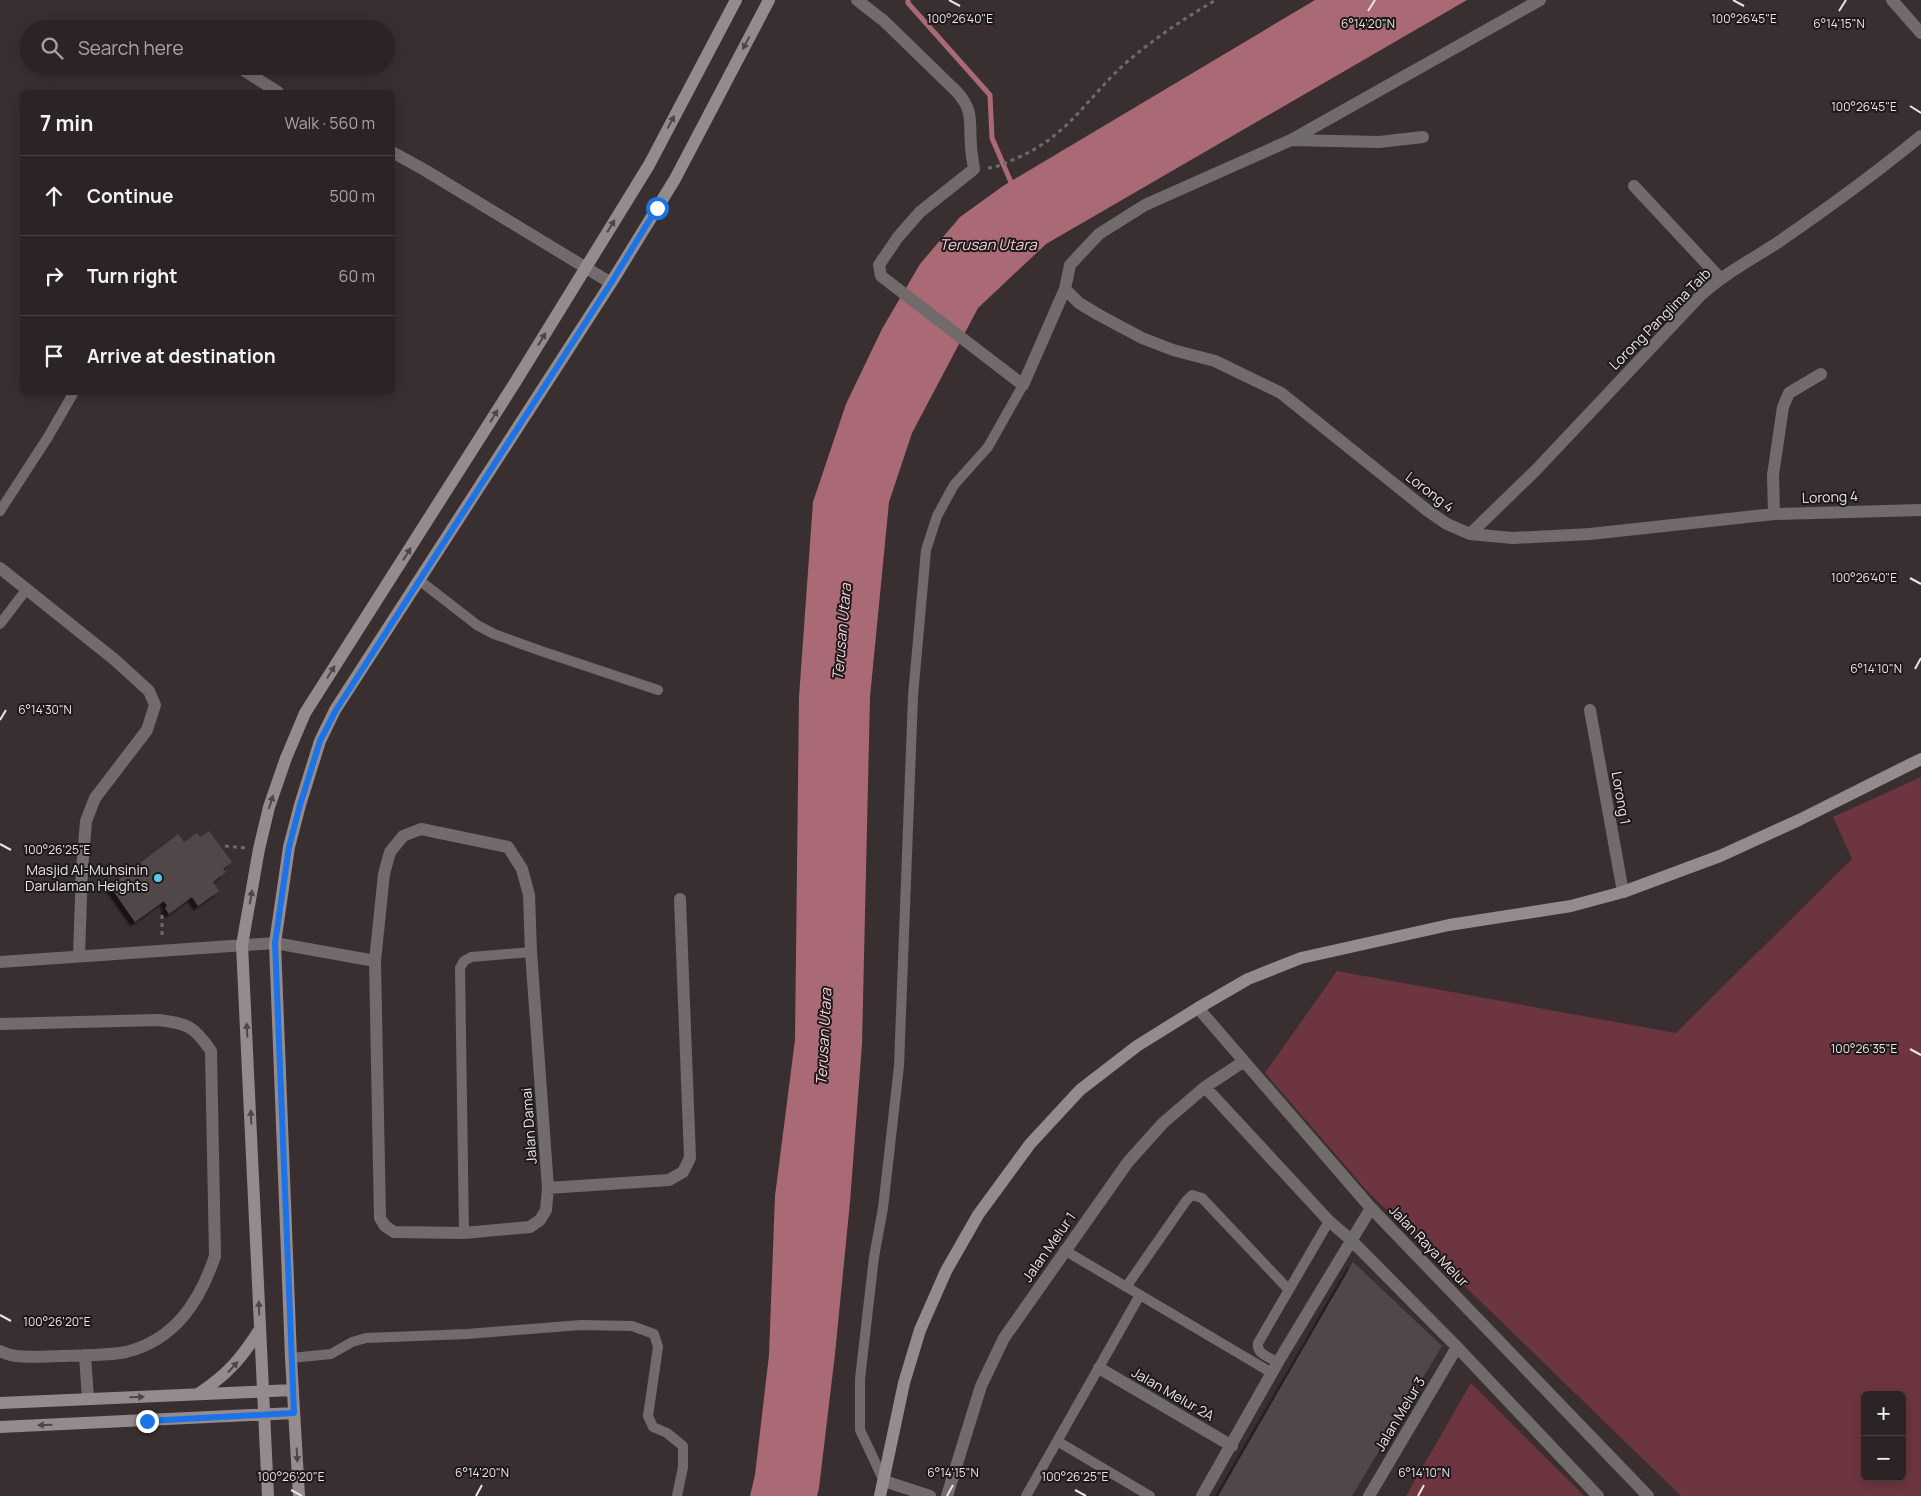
<!DOCTYPE html>
<meta charset="utf-8">
<style>
:root{--surface:#2b2324;--page:#372f31;--text:#f1f3f6;--muted:#a6a4a6;--line:#474041}
body{margin:0;font-family:Manrope,sans-serif;background:var(--page);color:var(--text)}
.controls{position:absolute;right:15px;bottom:15px;display:grid;overflow:hidden;border-radius:8px;box-shadow:0 2px 12px #0003}
.controls button{width:45px;height:45px;display:grid;place-items:center;padding:0;border:0;border-bottom:1px solid var(--line);background:var(--surface);color:var(--text);font:25px sans-serif}
.stop{position:absolute;width:15px;height:15px;margin:-11px;border:4px solid #1a73e8;border-radius:50%;background:#fff}
.stop.end{background:#1a73e8;border-color:#fff;box-shadow:0 1px 5px #0008}
.list{margin:0;padding:0;list-style:none}
h2{display:flex;justify-content:space-between;align-items:center;height:65px;margin:0;padding:0 20px;font-size:21px}
h2 small{font-size:16px;font-weight:400;color:var(--muted)}
.list li{display:grid;grid-template-columns:32px 1fr auto;gap:15px;align-items:center;box-sizing:border-box;height:80px;padding:0 20px;border-top:1px solid var(--line)}
.list b{display:block;font-size:19px;white-space:nowrap}
.list em{font-size:16px;font-style:normal;color:var(--muted)}
.icon{flex:none;width:28px;height:28px;fill:none;stroke:currentColor;stroke-width:2;stroke-linecap:round;stroke-linejoin:round}
.map{position:relative;flex:none;width:1921px;height:1496px;overflow:hidden}
.search{position:absolute;background:var(--surface);box-shadow:0 2px 12px #0003;left:20px;top:20px;width:375px;height:55px;display:flex;align-items:center;gap:12px;box-sizing:border-box;padding:0 18px;border-radius:28px;color:var(--muted);font-size:19px}
.panel{position:absolute;background:var(--surface);box-shadow:0 2px 12px #0003;left:20px;top:90px;width:375px;height:305px;border-radius:8px}
.map>svg:first-child{display:block}
</style>
<div class="map">
<svg width="1921" height="1496" viewBox="0 0 1921 1496">
<defs>
<filter id="shadow"><feDropShadow dx="-4.5" dy="4.5" stdDeviation="1" flood-color="#0009"/></filter>
</defs>
<rect width="100%" height="100%" fill="#392f30"/>
<path fill="#6d3540" fill-rule="evenodd" d="M 1921,777 L 1921,1496 L 1681,1496 L 1368,1192 L 1265,1073 L 1337,971 L 1676,1033 L 1852,859 L 1833,817 ZM 1865,1395 L 1902,1395 L 1902,1477 L 1865,1477 Z
M 1471,1383 L 1584,1496 L 1406,1496 Z"/>
<path fill="#a96a75" d="M 1315,0 L 1467,0 L 1046,244 L 978,308 L 912,433 L 889,502 L 870,697 L 862,1044 L 850,1202 L 835,1354 L 819,1488 L 817,1496 L 750,1496 L 755,1475 L 769,1355 L 775,1196 L 795,1040 L 799,697 L 813,502 L 846,404 L 882,329 L 920,264 L 960,217 L 1003,186 Z"/>
<g fill="none" stroke-linecap="round" stroke-linejoin="round">
<path stroke="#a96a75" stroke-width="5" d="M 908,0 L 908,3 L 990,95 L 992,138 L 1013,187"/>
</g>
<path fill="#514648" filter="url(#shadow)" d="M 209,831 L 232,862 L 223,869 L 226,872 L 213,882 L 219,891 L 198,906 L 192,897 L 169,914 L 165,908 L 167,906 L 164,901 L 135,922 L 110,886 L 178,834 L 184,842 L 197,833 L 200,837 Z
M 1353,1262 L 1442,1346 L 1352,1496 L 1218,1496 Z"/>
<g fill="none" stroke-linecap="round" stroke-linejoin="round">
<path stroke="#72696a" stroke-width="3" stroke-dasharray="4 4" stroke-linecap="butt" d="M 988,168 C 999,167 1007,162 1017,158 C 1070,135 1088,96 1128,61 C 1155,38 1186,17 1216,0
M 225,846 L 246,848
M 162,915 L 162,937"/>
<path stroke="#716b6c" stroke-width="10" d="M 0,511 L 48,437 L 74,392
M 419,580 L 477,625 L 494,634 L 541,651 L 658,690
M 0,624 L 26,590
M 464,1233 L 460,968 L 464,961 L 471,957 L 531,952
M 1064,1250 L 1272,1373
M 1126,1287 L 1186,1201 L 1192,1195 L 1202,1198 L 1289,1290
M 291,1358 L 331,1354 L 352,1342 L 366,1338 L 467,1334 L 581,1325 L 632,1326 L 654,1334 L 658,1347 L 648,1416 L 653,1427 L 667,1433 L 683,1446 L 683,1467 L 677,1496
M 1278,1362 C 1270,1358 1256,1354 1258,1343 L 1329,1221
M 1057,1441 L 1150,1496
M 884,1481 L 860,1430 L 860,1379 L 874,1257 L 883,1208 L 899,1066 L 913,696 L 926,550 L 937,516 L 954,485 L 988,447 L 1023,385
M 1026,1496 L 1140,1295"/>
<path stroke="#716b6c" stroke-width="12" d="M 857,0 L 884,21 L 957,92 C 974,111 969,121 971,145 C 971,153 973,161 974,169 L 920,212 L 898,237 L 879,265 L 881,276 L 1023,385 L 1065,289 L 1070,265 L 1099,234 L 1145,205 L 1291,140 L 1540,0
M 1892,0 L 1921,33
M 237,66 L 278,92
M 1291,140 L 1379,142 L 1423,137
M 392,152 L 423,169 L 611,283
M 1634,186 L 1720,278
M 1065,289 L 1079,303 L 1099,315 L 1142,338 L 1173,350 L 1215,361 L 1281,393 L 1428,511 L 1447,524 L 1470,534 L 1513,538 L 1590,534 L 1774,514 L 1921,510
M 1774,514 L 1773,475 L 1783,407 L 1789,393 L 1821,374
M 1470,534 L 1535,471 L 1701,295 C 1725,273 1753,259 1780,241 C 1828,208 1876,173 1921,136
M 0,568 L 115,660 L 149,691 L 155,705 L 147,730 L 95,798 L 86,821 L 82,869 L 79,956
M 1590,710 L 1623,892
M 421,829 L 508,847 L 522,869 L 529,895 L 531,952 L 548,1188 L 546,1210 L 540,1220 L 530,1227 L 464,1233 L 394,1232 L 385,1226 L 380,1218 L 375,961 L 384,874 L 390,852 L 403,836 Z
M 0,962 L 275,943 L 375,961
M 1198,1008 L 1371,1208 L 1648,1496
M 0,1024 L 158,1020 C 187,1023 194,1026 211,1051 L 215,1256 C 200,1301 175,1340 126,1352 C 105,1356 81,1355 61,1356 C 42,1356 17,1360 0,1351
M 1205,1087 L 1329,1221 L 1351,1240 L 1457,1347 L 1598,1496
M 548,1188 L 669,1180 L 683,1172 L 690,1158 L 680,899
M 85,1355 L 88,1399
M 1099,1368 L 1232,1446
M 884,1481 L 930,1496
M 947,1496 L 981,1386 L 1004,1338 L 1128,1162 L 1163,1123 L 1205,1087 L 1243,1062
M 1202,1496 L 1278,1362 L 1371,1208
M 1369,1496 L 1457,1347"/>
<path stroke="#948b8c" stroke-width="12" d="M 198,1394 C 228,1374 241,1359 260,1329
M 0,1403 L 293,1390
M 0,1427 L 294,1413
M 268,1496 L 242,945 L 259,849 L 269,807 L 286,758 L 305,713 L 516,381 L 649,165 L 736,0
M 299,1496 L 291,1358 L 275,943 L 289,847 L 300,805 L 320,741 L 335,710 L 611,283 L 675,179 L 769,0
M 880,1496 L 904,1383 L 920,1330 L 946,1271 L 978,1215 L 1030,1144 L 1080,1090 L 1137,1046 L 1198,1008 L 1248,979 L 1301,958 L 1449,925 L 1571,906 L 1623,892 L 1720,856 L 1799,820 L 1921,759"/>
</g>
<defs><path id="oneway-solid" d="M-6-.8H1V-3.2L6.5 0L1 3.2V.8H-6Z" transform="scale(1.25)"/></defs>
<g fill="#4d4647">
<use href="#oneway-solid" transform="translate(746 43) rotate(118)"/>
<use href="#oneway-solid" transform="translate(671 122) rotate(-62)"/>
<use href="#oneway-solid" transform="translate(611 226) rotate(-58)"/>
<use href="#oneway-solid" transform="translate(542 339) rotate(-58)"/>
<use href="#oneway-solid" transform="translate(494 416) rotate(-58)"/>
<use href="#oneway-solid" transform="translate(407 554) rotate(-58)"/>
<use href="#oneway-solid" transform="translate(331 672) rotate(-58)"/>
<use href="#oneway-solid" transform="translate(271 802) rotate(-72)"/>
<use href="#oneway-solid" transform="translate(251 897) rotate(-80)"/>
<use href="#oneway-solid" transform="translate(247 1030) rotate(-93)"/>
<use href="#oneway-solid" transform="translate(251 1117) rotate(-92)"/>
<use href="#oneway-solid" transform="translate(259 1308) rotate(-92)"/>
<use href="#oneway-solid" transform="translate(233 1367) rotate(-47)"/>
<use href="#oneway-solid" transform="translate(137 1397) rotate(-2)"/>
<use href="#oneway-solid" transform="translate(45 1425) rotate(178)"/>
<use href="#oneway-solid" transform="translate(297 1455) rotate(87)"/>
</g>
<g fill="none" stroke-linecap="round" stroke-linejoin="round">
<path stroke="#1a73e8" stroke-width="6" d="M 147,1421 L 294,1413 L 275,943 L 289,847 L 300,805 L 320,741 L 336,710 L 611,283 L 657,208"/>
</g>
<path fill="none" stroke="#ebe4e5" stroke-width="2" d="M 949,0 L 960,6M 1733,0 L 1744,6M 1368,11 L 1375,0M 1839,11 L 1846,0M 1910,106 L 1921,113M 1910,578 L 1921,584M 1915,669 L 1921,658M 0,720 L 6,710M 0,844 L 11,850M 1910,1049 L 1921,1055M 0,1315 L 11,1321M 291,1490 L 302,1496M 1075,1490 L 1086,1496M 476,1496 L 482,1485M 947,1496 L 953,1485M 1418,1496 L 1424,1485"/>
<circle fill="#5ac8e6" stroke="#1d1819" stroke-width="2" cx="158" cy="878" r="5"/>
<g text-anchor="middle" stroke-width="4" stroke-linejoin="round" paint-order="stroke">
<g font-size="14" fill="#ebe4e5" stroke="#1d1819">
<text transform="translate(1660 319) rotate(-45)" y="5">Lorong Panglima Taib</text>
<text transform="translate(1430 492) rotate(37)" y="5">Lorong 4</text>
<text transform="translate(1830 497) rotate(-2)" y="5">Lorong 4</text>
<text transform="translate(1621 798) rotate(80)" y="5">Lorong 1</text>
<text transform="translate(529 1126) rotate(-94)" y="5">Jalan Damai</text>
<text transform="translate(1429 1246) rotate(46)" y="5">Jalan Raya Melur</text>
<text transform="translate(1049 1247) rotate(-55)" y="5">Jalan Melur 1</text>
<text transform="translate(1173 1394) rotate(30)" y="5">Jalan Melur 2A</text>
<text transform="translate(1400 1414) rotate(-59)" y="5">Jalan Melur 3</text>
</g>
<g font-size="14" fill="#ebe4e5" stroke="#1d1819" text-anchor="end">
<text x="148" y="875">Masjid Al-Muhsinin<tspan x="148" dy="16">Darulaman Heights</tspan></text>
</g>
<g font-size="15" font-style="italic" fill="#f5ced4" stroke="#1d1819">
<text x="988" y="250">Terusan Utara</text>
<text transform="translate(842 632) rotate(-85)" y="5">Terusan Utara</text>
<text transform="translate(824 1037) rotate(-87)" y="5">Terusan Utara</text>
</g>
</g>
<g font-size="12" text-anchor="middle" fill="#ebe4e5" stroke="#1d1819" stroke-width="4" stroke-linejoin="round" paint-order="stroke">
<text x="1744" y="23">100°26'45"E</text>
<text x="960" y="23">100°26'40"E</text>
<text x="1368" y="28">6°14'20"N</text>
<text x="1839" y="28">6°14'15"N</text>
<text x="1864" y="111">100°26'45"E</text>
<text x="1864" y="582">100°26'40"E</text>
<text x="1876" y="673">6°14'10"N</text>
<text x="45" y="714">6°14'30"N</text>
<text x="57" y="854">100°26'25"E</text>
<text x="1864" y="1053">100°26'35"E</text>
<text x="57" y="1326">100°26'20"E</text>
<text x="482" y="1477">6°14'20"N</text>
<text x="953" y="1477">6°14'15"N</text>
<text x="1424" y="1477">6°14'10"N</text>
<text x="291" y="1481">100°26'20"E</text>
<text x="1075" y="1481">100°26'25"E</text>
</g>
</svg>
<div class="controls">
<button>+</button>
<button>−</button>
</div>
<div class="stop" style="left:657px;top:208px"></div>
<div class="stop end" style="left:147px;top:1421px"></div>
<div class="search"><svg class="icon" aria-label="search" viewBox="0 0 24 24"><circle cx="10" cy="10" r="6"/><path d="M15 15l6 6"/></svg>Search here</div>
<section class="panel">
<h2>7 min<small>Walk · 560 m</small></h2>
<ul class="list">
<li><svg class="icon" aria-label="ahead" viewBox="0 0 24 24"><path d="M12 20V5M6 11l6-6 6 6"/></svg><div><b>Continue</b></div><em>500 m</em></li>
<li><svg class="icon" aria-label="right" viewBox="0 0 24 24"><path d="M7 20v-9h11M14 6l5 5-5 5"/></svg><div><b>Turn right</b></div><em>60 m</em></li>
<li><svg class="icon" aria-label="arrive" viewBox="0 0 24 24"><path d="M6 21V4h12l-3 4 3 4H6"/></svg><div><b>Arrive at destination</b></div></li>
</ul>
</section>
</div>
